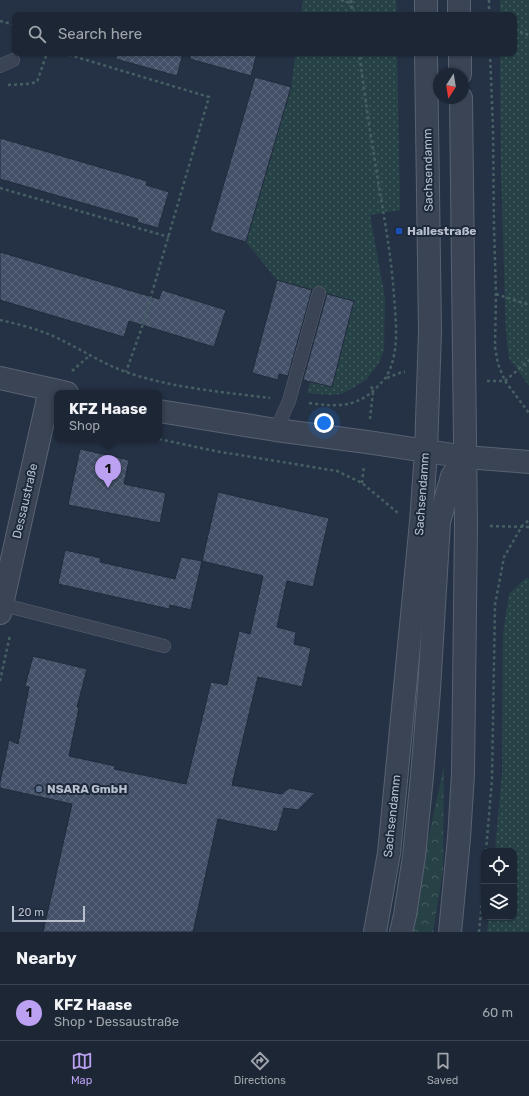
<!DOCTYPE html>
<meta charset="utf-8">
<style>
:root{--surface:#1c2634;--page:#293240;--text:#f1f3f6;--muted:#a0a5ac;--line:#3a434f;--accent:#bca0f2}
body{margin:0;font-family:Rubik,sans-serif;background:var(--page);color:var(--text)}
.controls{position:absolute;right:12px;bottom:12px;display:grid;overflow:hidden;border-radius:8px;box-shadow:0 1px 3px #0004}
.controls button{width:36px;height:36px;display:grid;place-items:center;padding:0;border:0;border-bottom:1px solid var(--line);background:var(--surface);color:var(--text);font:20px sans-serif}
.compass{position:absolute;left:433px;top:68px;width:36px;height:36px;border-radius:50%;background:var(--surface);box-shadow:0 1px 3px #0004;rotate:192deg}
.scale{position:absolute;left:12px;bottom:10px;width:73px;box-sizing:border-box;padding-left:4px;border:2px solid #b8c0ce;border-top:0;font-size:11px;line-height:14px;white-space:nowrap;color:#b8c0ce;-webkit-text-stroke:3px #1e293b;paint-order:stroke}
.you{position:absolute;left:324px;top:423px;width:14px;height:14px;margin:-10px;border:3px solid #fff;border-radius:50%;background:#1a73e8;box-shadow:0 0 0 6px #1a73e833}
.badge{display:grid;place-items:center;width:26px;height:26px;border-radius:50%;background:var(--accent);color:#111;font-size:13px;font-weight:700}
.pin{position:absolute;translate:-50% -33px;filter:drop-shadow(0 1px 2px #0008)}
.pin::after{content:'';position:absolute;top:21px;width:14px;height:12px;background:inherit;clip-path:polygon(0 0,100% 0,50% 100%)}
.popup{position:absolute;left:54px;top:390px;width:108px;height:52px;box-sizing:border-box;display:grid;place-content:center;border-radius:8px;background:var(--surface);filter:drop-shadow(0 1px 3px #0005);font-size:13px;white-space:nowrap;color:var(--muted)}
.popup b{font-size:15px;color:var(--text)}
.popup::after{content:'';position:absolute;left:50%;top:100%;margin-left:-8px;border:8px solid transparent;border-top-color:var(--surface)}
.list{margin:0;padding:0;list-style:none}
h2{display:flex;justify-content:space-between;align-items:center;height:52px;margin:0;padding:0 16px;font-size:17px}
h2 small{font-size:13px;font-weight:400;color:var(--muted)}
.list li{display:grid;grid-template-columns:26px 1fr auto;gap:12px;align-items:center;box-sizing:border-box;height:56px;padding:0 16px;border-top:1px solid var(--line)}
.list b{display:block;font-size:15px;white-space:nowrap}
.list p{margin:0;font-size:13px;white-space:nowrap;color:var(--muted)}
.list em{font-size:13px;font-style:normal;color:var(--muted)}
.icon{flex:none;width:22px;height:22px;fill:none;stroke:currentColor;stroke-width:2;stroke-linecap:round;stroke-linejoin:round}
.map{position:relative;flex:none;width:529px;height:932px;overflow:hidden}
.search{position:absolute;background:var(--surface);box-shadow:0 1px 3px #0004;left:12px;right:12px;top:12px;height:44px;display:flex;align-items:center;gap:10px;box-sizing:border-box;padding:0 14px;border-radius:8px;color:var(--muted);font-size:15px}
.sheet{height:108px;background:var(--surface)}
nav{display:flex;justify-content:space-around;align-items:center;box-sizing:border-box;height:56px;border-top:1px solid var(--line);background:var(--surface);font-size:11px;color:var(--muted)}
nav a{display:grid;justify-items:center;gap:2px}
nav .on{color:var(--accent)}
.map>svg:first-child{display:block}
</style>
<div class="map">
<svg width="529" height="932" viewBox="0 0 529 932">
<defs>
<pattern id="grass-dots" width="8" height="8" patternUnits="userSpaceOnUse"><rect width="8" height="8" fill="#274247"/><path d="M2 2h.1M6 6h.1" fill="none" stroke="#445c60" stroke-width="1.8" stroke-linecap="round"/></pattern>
<pattern id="forest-crowns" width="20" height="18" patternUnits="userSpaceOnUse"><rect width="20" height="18" fill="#274247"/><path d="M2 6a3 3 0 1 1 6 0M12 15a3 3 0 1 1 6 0" fill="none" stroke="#445c60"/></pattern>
<pattern id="building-cross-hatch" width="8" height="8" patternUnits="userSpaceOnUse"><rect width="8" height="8" fill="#424f66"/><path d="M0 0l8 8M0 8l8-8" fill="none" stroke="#5b677b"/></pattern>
</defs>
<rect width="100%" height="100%" fill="#253246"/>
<path fill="url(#grass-dots)" d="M 303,0 L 396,0 L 397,15 L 301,15 Z
M 500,0 L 529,0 L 529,386 L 509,358 L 506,333 L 501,168 L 500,53 L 514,53 L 514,15 L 500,15 Z
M 296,53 L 397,53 L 400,210 L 370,215 L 385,298 L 384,350 L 379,363 L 366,380 L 351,389 L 341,394 L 332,395 L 307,393 L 310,382 L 332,387 L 354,301 L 277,280 L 246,242 L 291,87 Z
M 526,578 L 529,579 L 529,932 L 487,932 L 489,917 L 514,917 L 514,851 L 495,851 L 502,773 L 503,634 L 509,594 Z"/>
<path fill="url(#forest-crowns)" d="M 444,766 L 443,870 L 433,932 L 408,932 Z"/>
<path fill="url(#building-cross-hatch)" stroke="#202b3d" d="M 116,53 L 183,53 L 177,76 L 116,59 Z
M 190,53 L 257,53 L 251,76 L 190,59 Z
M 255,77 L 291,87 L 246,242 L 210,231 Z
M 0,138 L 147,181 L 146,185 L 169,192 L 158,228 L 137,222 L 138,219 L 0,179 Z
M 0,252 L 159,299 L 162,290 L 226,310 L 214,347 L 129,321 L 124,337 L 0,300 Z
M 277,280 L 312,290 L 288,376 L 279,374 L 278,380 L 252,373 Z
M 327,294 L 354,301 L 332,387 L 303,380 Z
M 80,449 L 129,460 L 124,484 L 166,493 L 160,523 L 68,505 Z
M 218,492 L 329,518 L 313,587 L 287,581 L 277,627 L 296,632 L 294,644 L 311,648 L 302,687 L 258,677 L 232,785 L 282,794 L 289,788 L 315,793 L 298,810 L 284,808 L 277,832 L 218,819 L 193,932 L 43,932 L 72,804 L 0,788 L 0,782 L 9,740 L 18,744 L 29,687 L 25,686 L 33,656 L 87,669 L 77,707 L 79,708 L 69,756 L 115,766 L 114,769 L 186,784 L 211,682 L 227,685 L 239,631 L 250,634 L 263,576 L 202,561 Z
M 65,550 L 101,558 L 100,562 L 175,579 L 181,557 L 202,561 L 191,610 L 170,605 L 169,609 L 58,584 Z"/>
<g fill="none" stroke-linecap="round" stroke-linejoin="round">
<g stroke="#596272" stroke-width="14">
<path id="service" d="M 0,66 L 13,60
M 276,430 L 289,401 L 319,293
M 0,604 L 164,646"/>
</g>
<g stroke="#596272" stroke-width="24">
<path id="minor" d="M 0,613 L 50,390
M 401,932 L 405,915 L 414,856 L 422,776 L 429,690 L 439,522 L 452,476 L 466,457 L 529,462"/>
</g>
<g stroke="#596272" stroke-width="24">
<path id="tertiary" d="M 426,0 L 426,15
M 459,0 L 459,15
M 460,53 L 460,74
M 0,378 L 67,393
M 159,411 L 276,430 L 367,442 L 466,457
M 375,932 L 389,853 L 421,522 L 426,452 L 430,331 L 426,53
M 450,932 L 459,838 L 463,774 L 466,526 L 461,98"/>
</g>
<path stroke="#465f62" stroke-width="2.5" stroke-dasharray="3 3" stroke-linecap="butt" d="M 341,0 L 351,3
M 351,0 L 353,15
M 489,0 L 489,15
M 0,21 L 15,25
M 514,30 L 529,35
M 63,53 L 209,97 L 142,327 L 126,372
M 490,53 L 493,128 L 494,227 L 496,294 L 495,347 L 498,364 L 505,381 L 529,413
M 8,85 L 27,84 L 37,82 L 47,53
M 0,188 L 169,237
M 496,294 L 529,305
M 0,320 C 18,324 38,329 55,337 C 79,348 101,363 126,372 C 171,388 223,392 270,398
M 72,371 L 89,356
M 387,378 L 402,372 L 405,372
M 487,381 L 505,381 L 529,360
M 309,403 C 336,407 358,408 378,386 C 381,383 384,380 386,377 C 400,353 396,323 394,296 C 391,249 381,202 374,155 C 368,121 364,87 359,53
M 370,419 L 373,392 L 371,385
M 159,439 L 215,451 L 337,471 L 362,483 L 398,513
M 362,483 L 364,465
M 490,526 L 529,527
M 0,681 L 10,635
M 486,851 L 492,779 L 495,605 L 504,557 L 522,526 L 529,520
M 479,932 L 484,881"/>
<use href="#service" stroke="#3a4455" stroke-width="13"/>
<use href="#minor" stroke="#3a4455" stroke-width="22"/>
<use href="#tertiary" stroke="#3a4455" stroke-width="22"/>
</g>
<rect fill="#1a4fb4" stroke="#1e293b" stroke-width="1.5" x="395" y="227" width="8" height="8" rx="2"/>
<circle fill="#5c6f8a" stroke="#1e293b" stroke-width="1.5" cx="39" cy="789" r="4"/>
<g text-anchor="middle" stroke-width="4" stroke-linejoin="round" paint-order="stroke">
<g font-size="12" fill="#b8c0ce" stroke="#1e293b">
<text transform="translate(428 170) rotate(-91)" y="4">Sachsendamm</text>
<text transform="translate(422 494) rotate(-86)" y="4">Sachsendamm</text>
<text transform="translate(25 501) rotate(-77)" y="4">Dessaustraße</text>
<text transform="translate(392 816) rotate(-84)" y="4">Sachsendamm</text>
</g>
<g font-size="12" font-weight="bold" fill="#b8c0ce" stroke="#1e293b" text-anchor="start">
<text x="407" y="235">Hallestraße</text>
<text x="47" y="793">NSARA GmbH</text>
</g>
</g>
</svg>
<div class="controls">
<button><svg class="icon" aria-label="locate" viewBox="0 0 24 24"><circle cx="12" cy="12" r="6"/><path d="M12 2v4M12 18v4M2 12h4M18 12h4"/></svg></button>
<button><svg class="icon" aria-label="layers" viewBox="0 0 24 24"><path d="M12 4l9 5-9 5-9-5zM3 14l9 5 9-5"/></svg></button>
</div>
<svg class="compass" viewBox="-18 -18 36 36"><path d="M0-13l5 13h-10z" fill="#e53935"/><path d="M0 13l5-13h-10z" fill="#a0a5ac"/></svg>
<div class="scale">20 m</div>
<div class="you"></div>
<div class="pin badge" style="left:108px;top:488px">1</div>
<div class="popup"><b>KFZ Haase</b>Shop</div>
<div class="search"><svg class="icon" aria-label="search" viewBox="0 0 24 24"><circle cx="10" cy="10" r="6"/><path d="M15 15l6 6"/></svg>Search here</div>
</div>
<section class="sheet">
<h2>Nearby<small></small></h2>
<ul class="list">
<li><span class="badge">1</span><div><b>KFZ Haase</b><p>Shop · Dessaustraße</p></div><em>60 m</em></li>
</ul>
</section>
<nav>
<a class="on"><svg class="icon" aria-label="map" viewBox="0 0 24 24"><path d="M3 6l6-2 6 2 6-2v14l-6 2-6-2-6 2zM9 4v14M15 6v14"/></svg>Map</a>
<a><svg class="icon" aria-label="directions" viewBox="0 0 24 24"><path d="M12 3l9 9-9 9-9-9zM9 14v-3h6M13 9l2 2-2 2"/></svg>Directions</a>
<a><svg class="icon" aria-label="saved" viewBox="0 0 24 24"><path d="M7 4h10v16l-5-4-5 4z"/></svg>Saved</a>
</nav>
